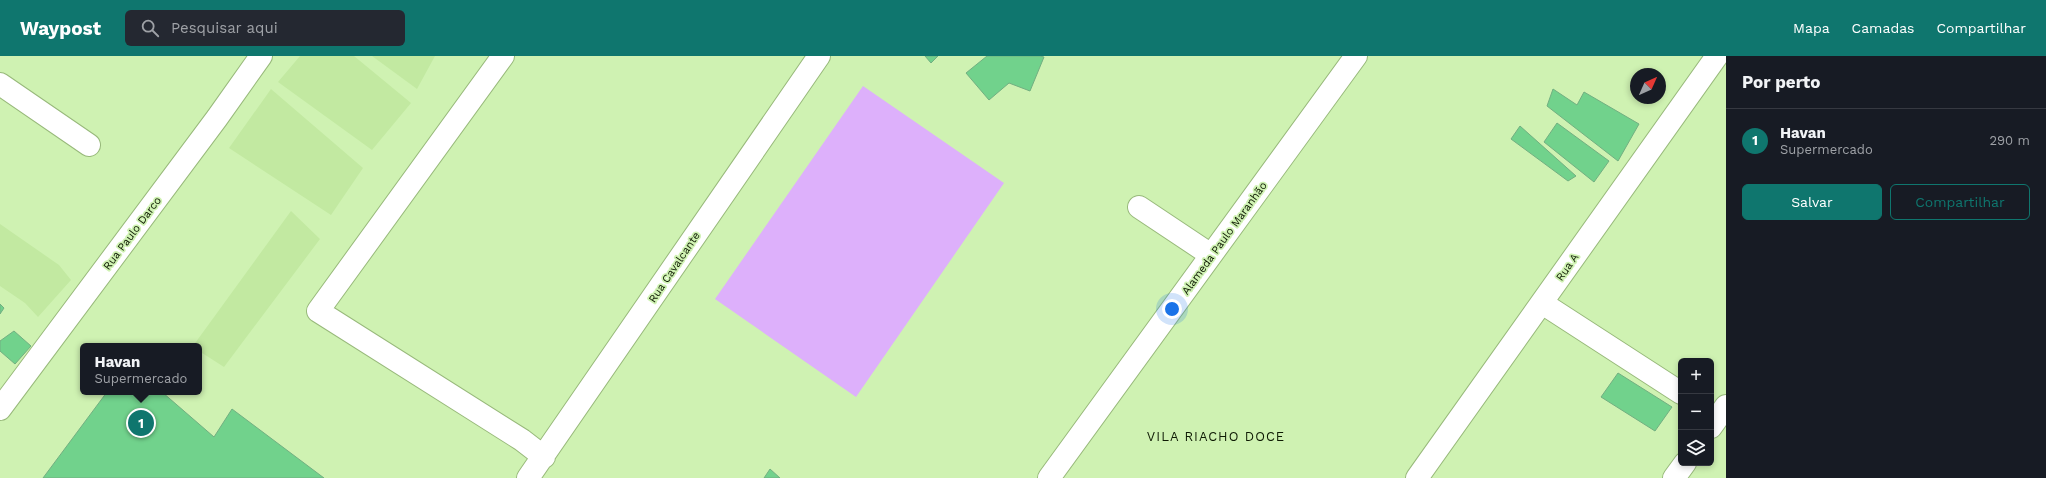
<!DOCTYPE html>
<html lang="pt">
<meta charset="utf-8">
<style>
:root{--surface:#171b24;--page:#242831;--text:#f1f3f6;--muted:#9ea1a6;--line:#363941;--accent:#0f766e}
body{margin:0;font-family:"Work Sans",sans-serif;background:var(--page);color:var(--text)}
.controls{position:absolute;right:12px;bottom:12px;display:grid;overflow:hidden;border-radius:6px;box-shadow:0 2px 6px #0003}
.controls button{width:36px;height:36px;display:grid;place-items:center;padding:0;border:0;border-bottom:1px solid var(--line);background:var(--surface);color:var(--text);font:20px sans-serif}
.compass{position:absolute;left:1630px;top:12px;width:36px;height:36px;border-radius:50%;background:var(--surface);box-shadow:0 2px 6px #0003;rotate:45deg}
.you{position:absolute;left:1172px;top:253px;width:14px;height:14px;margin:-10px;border:3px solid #fff;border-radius:50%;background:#1a73e8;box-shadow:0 0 0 6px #1a73e833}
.badge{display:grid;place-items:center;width:26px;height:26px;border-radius:50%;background:var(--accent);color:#fff;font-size:13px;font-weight:700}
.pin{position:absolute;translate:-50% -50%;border:2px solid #fff;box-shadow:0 1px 4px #0006}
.popup{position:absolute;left:80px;top:287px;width:122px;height:52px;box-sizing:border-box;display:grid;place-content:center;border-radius:6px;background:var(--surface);filter:drop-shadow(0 1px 3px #0005);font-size:13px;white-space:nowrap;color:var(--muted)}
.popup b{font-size:15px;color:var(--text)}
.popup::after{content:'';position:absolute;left:50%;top:100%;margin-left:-8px;border:8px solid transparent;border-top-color:var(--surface)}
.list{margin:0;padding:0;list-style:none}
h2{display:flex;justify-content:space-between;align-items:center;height:52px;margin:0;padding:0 16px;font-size:17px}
h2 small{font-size:13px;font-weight:400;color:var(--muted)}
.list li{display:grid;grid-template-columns:26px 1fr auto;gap:12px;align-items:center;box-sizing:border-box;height:64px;padding:0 16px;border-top:1px solid var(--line)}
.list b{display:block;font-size:15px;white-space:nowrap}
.list p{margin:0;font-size:13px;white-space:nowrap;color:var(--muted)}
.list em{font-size:13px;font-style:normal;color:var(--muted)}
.actions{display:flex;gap:8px;padding:12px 16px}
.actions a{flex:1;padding:9px 0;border:1px solid var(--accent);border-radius:6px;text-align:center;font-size:14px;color:var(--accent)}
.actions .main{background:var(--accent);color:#fff}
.icon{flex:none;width:22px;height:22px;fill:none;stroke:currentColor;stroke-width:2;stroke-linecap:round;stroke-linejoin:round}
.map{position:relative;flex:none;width:1726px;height:422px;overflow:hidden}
header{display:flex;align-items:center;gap:24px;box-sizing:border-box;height:56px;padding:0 20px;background:var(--accent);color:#fff}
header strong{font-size:19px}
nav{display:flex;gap:22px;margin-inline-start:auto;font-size:14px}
.search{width:280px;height:36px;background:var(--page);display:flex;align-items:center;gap:10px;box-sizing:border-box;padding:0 14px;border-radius:6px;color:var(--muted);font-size:15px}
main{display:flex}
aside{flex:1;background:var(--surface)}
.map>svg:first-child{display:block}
</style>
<header>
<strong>Waypost</strong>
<div class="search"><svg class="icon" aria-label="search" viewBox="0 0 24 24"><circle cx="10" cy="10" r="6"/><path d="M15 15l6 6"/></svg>Pesquisar aqui</div>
<nav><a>Mapa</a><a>Camadas</a><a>Compartilhar</a></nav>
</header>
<main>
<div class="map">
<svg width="1726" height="422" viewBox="0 0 1726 422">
<rect width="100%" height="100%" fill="#cff2b2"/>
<path fill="#c2e9a1" d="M 300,0 L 354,0 L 411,47 L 372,94 L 278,26 Z
M 372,0 L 435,0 L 417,33 Z
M 271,33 L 363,112 L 331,159 L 229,92 Z
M 291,155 L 320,183 L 224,311 L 199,295 L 199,290 L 193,290 Z
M 0,168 L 59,209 L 71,224 L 38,261 L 25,247 L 0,230 Z"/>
<path fill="#ddb0fb" d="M 863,30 L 1004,127 L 856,341 L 715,243 Z"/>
<path fill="#71d28c" stroke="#72af81" d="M 925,0 L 938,0 L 931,7 Z
M 987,0 L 1040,0 L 1044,1 L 1030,35 L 1009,27 L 989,44 L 966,17 Z
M 1553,33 L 1577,49 L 1584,36 L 1639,68 L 1618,105 L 1547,50 Z
M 1557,67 L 1609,105 L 1594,126 L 1544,86 Z
M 1520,70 L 1576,120 L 1568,125 L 1511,83 Z
M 0,248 L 4,252 L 0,258 Z
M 14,275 L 31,290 L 15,308 L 0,295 L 0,285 Z
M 1618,317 L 1672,351 L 1655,375 L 1601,341 Z
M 107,336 L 162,336 L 214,381 L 232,353 L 324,422 L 43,422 Z
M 770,413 L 780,422 L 764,422 Z"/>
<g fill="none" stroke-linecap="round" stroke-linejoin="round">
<g stroke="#98b97b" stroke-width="24">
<path id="minor" d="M 503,0 L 318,255 L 522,384 L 544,401
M 0,28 L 89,89
M 1139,151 L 1211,199
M 1542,247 L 1681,337
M 0,353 L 217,62 L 261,0
M 1711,371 L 1726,350
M 528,422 L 819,0
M 1049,422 L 1356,0
M 1417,422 L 1717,0
M 1674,422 L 1685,407"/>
</g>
<use href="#minor" stroke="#fff" stroke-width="22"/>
</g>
<g text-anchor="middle" stroke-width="3.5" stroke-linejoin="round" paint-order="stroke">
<g font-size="11" fill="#0e1a03" stroke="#cff2b2">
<text transform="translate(132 177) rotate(-53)" y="4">Rua Paulo Darco</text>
<text transform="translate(1224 182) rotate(-54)" y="4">Alameda Paulo Maranhão</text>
<text transform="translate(674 211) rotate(-56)" y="4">Rua Cavalcante</text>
<text transform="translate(1567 211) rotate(-55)" y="4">Rua A</text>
</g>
<g font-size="13" letter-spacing="1" fill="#0e1a03" stroke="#cff2b2">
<text x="1216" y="385">VILA RIACHO DOCE</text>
</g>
</g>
</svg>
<div class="controls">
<button>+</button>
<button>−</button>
<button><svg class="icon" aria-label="layers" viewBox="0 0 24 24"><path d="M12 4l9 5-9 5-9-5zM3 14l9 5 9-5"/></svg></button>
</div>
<svg class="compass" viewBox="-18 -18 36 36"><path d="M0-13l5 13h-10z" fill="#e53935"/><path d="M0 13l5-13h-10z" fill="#9ea1a6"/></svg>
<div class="you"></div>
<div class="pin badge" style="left:141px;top:367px">1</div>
<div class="popup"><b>Havan</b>Supermercado</div>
</div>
<aside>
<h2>Por perto<small></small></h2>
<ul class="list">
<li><span class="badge">1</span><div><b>Havan</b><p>Supermercado</p></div><em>290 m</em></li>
</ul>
<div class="actions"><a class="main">Salvar</a><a>Compartilhar</a></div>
</aside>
</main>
